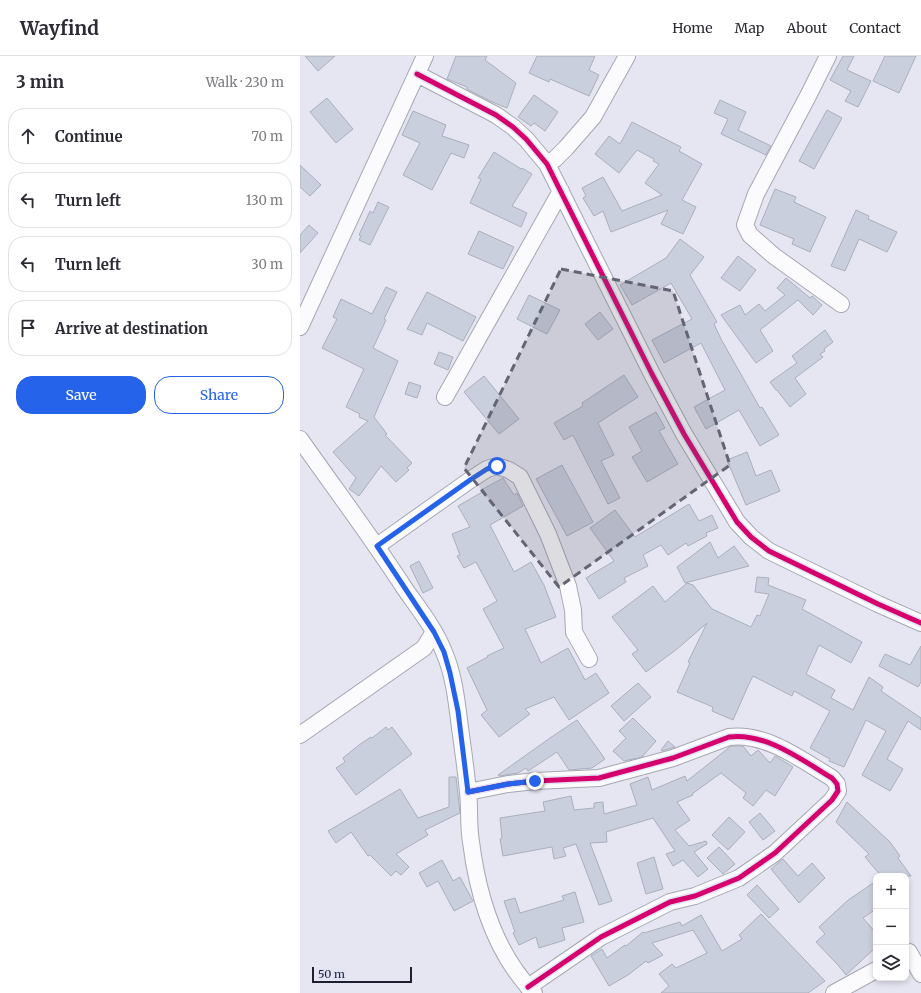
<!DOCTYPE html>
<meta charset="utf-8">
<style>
:root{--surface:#fff;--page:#f2f2f3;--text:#2b2b33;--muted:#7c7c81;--line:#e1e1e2;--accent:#2563eb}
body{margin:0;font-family:Merriweather,serif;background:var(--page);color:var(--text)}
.controls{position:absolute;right:12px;bottom:12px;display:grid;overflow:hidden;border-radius:8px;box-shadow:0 2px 6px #0003}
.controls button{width:36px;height:36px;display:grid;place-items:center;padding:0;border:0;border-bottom:1px solid var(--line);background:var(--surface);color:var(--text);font:20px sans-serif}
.scale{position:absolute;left:12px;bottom:10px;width:100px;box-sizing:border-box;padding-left:4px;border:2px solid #1e1f31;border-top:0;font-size:11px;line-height:14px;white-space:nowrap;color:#1e1f31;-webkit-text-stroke:3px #e0e2f6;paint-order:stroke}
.stop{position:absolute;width:12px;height:12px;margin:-9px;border:3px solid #2563eb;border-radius:50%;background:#fff}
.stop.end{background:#2563eb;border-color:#fff;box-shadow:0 1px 4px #0008}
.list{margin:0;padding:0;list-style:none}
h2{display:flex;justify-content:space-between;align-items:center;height:52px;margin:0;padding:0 16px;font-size:17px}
h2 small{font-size:13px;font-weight:400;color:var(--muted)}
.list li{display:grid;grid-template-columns:26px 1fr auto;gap:12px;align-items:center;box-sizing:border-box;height:56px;margin:0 8px 8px;padding:0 8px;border:1px solid var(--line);border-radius:16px}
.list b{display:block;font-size:15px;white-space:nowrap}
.list em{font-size:13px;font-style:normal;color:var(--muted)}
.actions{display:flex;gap:8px;padding:12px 16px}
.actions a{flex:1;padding:9px 0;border:1px solid var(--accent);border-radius:16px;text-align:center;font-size:14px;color:var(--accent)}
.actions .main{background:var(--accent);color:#fff}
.icon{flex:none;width:22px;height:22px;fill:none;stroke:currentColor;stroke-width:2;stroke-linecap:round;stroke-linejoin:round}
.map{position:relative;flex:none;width:621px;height:937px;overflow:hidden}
header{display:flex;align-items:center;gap:24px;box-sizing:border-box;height:56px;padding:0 20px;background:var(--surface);border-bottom:1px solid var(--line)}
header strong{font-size:19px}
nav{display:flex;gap:22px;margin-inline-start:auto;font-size:14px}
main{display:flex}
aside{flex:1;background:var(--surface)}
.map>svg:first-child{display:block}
</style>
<header>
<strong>Wayfind</strong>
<nav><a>Home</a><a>Map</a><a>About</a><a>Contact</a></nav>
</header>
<main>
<aside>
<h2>3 min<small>Walk · 230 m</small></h2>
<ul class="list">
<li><svg class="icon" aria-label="ahead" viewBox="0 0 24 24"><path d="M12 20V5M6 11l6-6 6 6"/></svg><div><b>Continue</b></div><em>70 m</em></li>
<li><svg class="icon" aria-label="left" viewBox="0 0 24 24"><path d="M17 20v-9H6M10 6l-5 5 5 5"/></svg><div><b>Turn left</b></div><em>130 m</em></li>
<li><svg class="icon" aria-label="left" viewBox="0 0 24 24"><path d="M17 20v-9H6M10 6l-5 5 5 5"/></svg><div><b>Turn left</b></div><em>30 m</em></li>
<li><svg class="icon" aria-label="arrive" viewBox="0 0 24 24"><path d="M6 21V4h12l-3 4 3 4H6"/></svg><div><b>Arrive at destination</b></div></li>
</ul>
<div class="actions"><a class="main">Save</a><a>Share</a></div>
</aside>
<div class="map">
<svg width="621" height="937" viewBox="0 0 621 937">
<rect width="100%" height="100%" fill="#e5e6f1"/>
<path fill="#cacfdd" stroke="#aaafbc" d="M 5,0 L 35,0 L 18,15 Z
M 156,0 L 187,0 L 185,4 L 216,27 L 207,52 L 190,45 L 167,33 L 167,31 L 147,23 Z
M 237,0 L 295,0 L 289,14 L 299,19 L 289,40 L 250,23 L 249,26 L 229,17 Z
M 543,0 L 554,0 L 547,14 L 571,25 L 558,51 L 545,45 L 551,35 L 530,24 Z
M 585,0 L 616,0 L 599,37 L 573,25 Z
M 234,39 L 258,56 L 245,75 L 234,67 L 231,70 L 218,61 Z
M 27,42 L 53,73 L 36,87 L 10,56 Z
M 420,44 L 446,56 L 438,74 L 471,90 L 466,99 L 421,78 L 428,63 L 414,57 Z
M 527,54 L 542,62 L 514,113 L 499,105 Z
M 113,55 L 146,69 L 142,80 L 169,89 L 164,102 L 151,97 L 132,134 L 103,119 L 120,87 L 102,79 Z
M 332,66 L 381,91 L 379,95 L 402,108 L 382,144 L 396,151 L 383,178 L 361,168 L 368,154 L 311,176 L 303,155 L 294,160 L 283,142 L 286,140 L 282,132 L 303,121 L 322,155 L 362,139 L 345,127 L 359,108 L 353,105 L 354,103 L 337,94 L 319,117 L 295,98 L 309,80 L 320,88 Z
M 194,96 L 221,113 L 222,112 L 232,118 L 212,150 L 227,157 L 221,171 L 170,147 L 181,123 L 178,122 Z
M 0,109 L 21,129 L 10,140 L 0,131 Z
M 475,133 L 496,141 L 494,146 L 526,161 L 510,196 L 492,188 L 494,183 L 460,169 Z
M 78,146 L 89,151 L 70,189 L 59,184 L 61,180 L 59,179 L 70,155 L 73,157 Z
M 556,154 L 569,160 L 568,163 L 597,176 L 587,196 L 559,183 L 545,215 L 531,210 Z
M 9,169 L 18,177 L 0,197 L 0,179 Z
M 179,175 L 214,191 L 203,213 L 168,198 Z
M 380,183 L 404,201 L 390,219 L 417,266 L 414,268 L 421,283 L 460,352 L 462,351 L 479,379 L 460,390 L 439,354 L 406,373 L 394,351 L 425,334 L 401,287 L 364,307 L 352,284 L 392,263 L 371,227 L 332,249 L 320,229 L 366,202 Z
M 438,200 L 456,214 L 440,235 L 421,222 Z
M 486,222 L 510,242 L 512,240 L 522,249 L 513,259 L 498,244 L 460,274 L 473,295 L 456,307 L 421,259 L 440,249 L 445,259 L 459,248 L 465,255 L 485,239 L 477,232 Z
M 86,231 L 97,236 L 84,263 L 86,264 L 73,292 L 98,305 L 74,361 L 87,378 L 85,379 L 112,407 L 107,412 L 109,414 L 96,426 L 81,410 L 59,440 L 49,433 L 56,422 L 33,396 L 68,365 L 59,361 L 60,358 L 46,351 L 64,313 L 22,292 L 37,263 L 33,261 L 41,243 L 72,258 Z
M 127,236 L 176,261 L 163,285 L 127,267 L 122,279 L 107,273 Z
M 229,239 L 260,254 L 247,278 L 217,263 Z
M 300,256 L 313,273 L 298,284 L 285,268 Z
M 525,274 L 533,286 L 524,293 L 525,295 L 520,298 L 523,301 L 495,322 L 506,338 L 490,351 L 477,334 L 476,334 L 470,326 L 497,307 L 492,300 Z
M 139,296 L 153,301 L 148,314 L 134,308 Z
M 324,319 L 338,341 L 298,367 L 314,399 L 301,405 L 320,442 L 308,448 L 273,379 L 264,384 L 254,367 L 283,350 L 282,347 Z
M 184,320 L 219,363 L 199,378 L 164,336 Z
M 109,326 L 121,330 L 117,342 L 105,338 Z
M 356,356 L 365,372 L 359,375 L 378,408 L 347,426 L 332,401 L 342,395 L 329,371 Z
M 447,396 L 456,420 L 471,414 L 480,435 L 446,449 L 427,404 Z
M 262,409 L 293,466 L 267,480 L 236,423 Z
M 203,422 L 214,439 L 217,437 L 223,450 L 190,469 L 214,516 L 231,506 L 244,529 L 256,561 L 225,573 L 241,607 L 268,592 L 285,624 L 296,617 L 309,637 L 269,664 L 254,641 L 225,653 L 230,658 L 199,681 L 181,659 L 187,654 L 167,612 L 188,601 L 187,600 L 204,592 L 183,553 L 197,545 L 176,506 L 164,512 L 157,500 L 160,499 L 152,478 L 170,471 L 158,450 L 184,435 L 183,433 Z
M 389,448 L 399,465 L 412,459 L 418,472 L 406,477 L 407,480 L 388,490 L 386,487 L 368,499 L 361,489 L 343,499 L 348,510 L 324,522 L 326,526 L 299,543 L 286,522 L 314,505 L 290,472 L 315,454 L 335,481 Z
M 410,486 L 418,502 L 434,490 L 449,510 L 385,527 L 377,511 Z
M 119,505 L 133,532 L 123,537 L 110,510 Z
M 457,521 L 469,522 L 468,529 L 506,544 L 502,553 L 562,586 L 551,607 L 519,589 L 506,618 L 535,634 L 531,642 L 553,654 L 569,621 L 583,631 L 581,635 L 621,662 L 621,674 L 608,665 L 587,703 L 603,713 L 590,735 L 562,719 L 586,675 L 566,664 L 544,711 L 529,705 L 530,703 L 510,692 L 530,655 L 494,635 L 492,640 L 453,620 L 448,630 L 433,664 L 412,655 L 413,651 L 377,636 L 390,607 L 388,606 L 407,567 L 377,593 L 346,616 L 332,598 L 338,594 L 312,561 L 353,530 L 365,546 L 387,527 L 393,529 L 412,553 L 451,571 L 457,559 L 460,560 L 469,538 L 455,536 Z
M 621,590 L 621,626 L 618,631 L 579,610 L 585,598 L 610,609 Z
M 338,627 L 351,641 L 324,665 L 311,650 Z
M 333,662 L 356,685 L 342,701 L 324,705 L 313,695 L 326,682 L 319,675 Z
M 277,664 L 305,703 L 292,712 L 269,714 L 257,696 L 228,715 L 226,712 L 218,717 L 199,720 L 198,719 L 250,682 Z
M 86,671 L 88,674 L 92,671 L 112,698 L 56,739 L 36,712 L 45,706 L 43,702 L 59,689 L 71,681 L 72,682 Z
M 368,685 L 375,691 L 362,695 L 361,694 Z
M 431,690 L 443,690 L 451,700 L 458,694 L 470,707 L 475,700 L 493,711 L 475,740 L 466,734 L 453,750 L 443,742 L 446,737 L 421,717 L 392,738 L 393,739 L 377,746 L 390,764 L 375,774 L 389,790 L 406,785 L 407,788 L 394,796 L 408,813 L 398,821 L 383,804 L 373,810 L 366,798 L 375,795 L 353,762 L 306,776 L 307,786 L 290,787 L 312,845 L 299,849 L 276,788 L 263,792 L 266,800 L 254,803 L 252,791 L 203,800 L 200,783 L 202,782 L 200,762 L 245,755 L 243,746 L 271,740 L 274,754 L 294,752 L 294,747 L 303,746 L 304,758 L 337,749 L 330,728 L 348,721 L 352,734 L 385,720 L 387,725 Z
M 149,721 L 156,721 L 160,757 L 125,774 L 128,779 L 96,798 L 109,811 L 101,819 L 96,815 L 91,820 L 70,799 L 68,800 L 51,776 L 36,787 L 28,775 L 100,733 L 118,762 L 149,751 Z
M 547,746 L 590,786 L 600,800 L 598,802 L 611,820 L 581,820 L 565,801 L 569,798 L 536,766 Z
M 460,757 L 475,775 L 463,784 L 449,766 Z
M 429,761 L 445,776 L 428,794 L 412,779 Z
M 419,791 L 435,808 L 423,818 L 407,802 Z
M 354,801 L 363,833 L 346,838 L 337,807 Z
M 483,803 L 498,820 L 512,807 L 525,822 L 499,847 L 471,813 Z
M 142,804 L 153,825 L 160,821 L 173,845 L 154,855 L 138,825 L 127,831 L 119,817 Z
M 576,825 L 576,853 L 563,862 L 576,877 L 576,891 L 546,919 L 538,909 L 516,886 L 525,878 L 519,871 L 547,845 Z
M 457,829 L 479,853 L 469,862 L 447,839 Z
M 275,836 L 284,866 L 262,872 L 265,884 L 239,892 L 236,881 L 219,889 L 213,877 L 215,876 L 204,845 L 215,842 L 220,857 L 264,844 L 262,840 Z
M 461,858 L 525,925 L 508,937 L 361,937 L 369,930 L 359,918 L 372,908 L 376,912 L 407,897 L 393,874 L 352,887 L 363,899 L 348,907 L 346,905 L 328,919 L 309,930 L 291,900 L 302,893 L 307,902 L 325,889 L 326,890 L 343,876 L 344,877 L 380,866 L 382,870 L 401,859 L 422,895 L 442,883 L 439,879 Z"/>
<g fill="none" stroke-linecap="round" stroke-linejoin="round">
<g stroke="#a6a7b4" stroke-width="18">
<path id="minor" d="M 528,0 L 508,40 L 456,138 L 445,169 L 450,179 L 474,200 L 541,248
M 117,18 L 196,59 L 213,71 L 226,83 L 247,108 L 352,318 L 384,378 L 437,466 L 451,481 L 469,495 L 578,548 L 621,567
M 247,108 L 255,103 L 266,92 L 293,61 L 327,0
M 0,271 L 125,0
M 145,341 L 261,135
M 0,383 C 35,433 72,482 105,533 C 119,553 135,573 144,596 C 154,619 157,647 160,672 C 163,693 166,715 168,736 C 170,753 168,769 171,786 C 178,841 195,897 234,937
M 77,490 L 170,424 L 187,413 L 197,410 L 209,414 L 220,421 L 248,478 L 268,530 L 273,554 L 274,576 L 289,603
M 0,679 L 124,592 L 134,576
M 168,736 L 208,728 L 235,725 L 299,722 L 373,702 L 429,681 C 465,676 502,704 532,722 L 537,728 L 538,735 L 532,744 L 475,797 L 439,822 L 395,840 L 370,846 L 301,881 L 228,931
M 609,896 L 621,918
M 534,937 L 576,914"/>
</g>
<use href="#minor" stroke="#fbfbfd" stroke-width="16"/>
<g stroke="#e0e2f6" stroke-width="8">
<path id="cycleway" d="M 117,18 L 196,59 L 213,71 L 226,83 L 247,108 L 352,318 L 384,378 L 437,466 L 451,481 L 469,495 L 578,548 L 621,567
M 168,736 L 208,728 L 235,725 L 299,722 L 373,702 L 429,681 C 465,676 502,704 532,722 L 537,728 L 538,735 L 532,744 L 475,797 L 439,822 L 395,840 L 370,846 L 301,881 L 228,931"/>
</g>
<use href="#cycleway" stroke="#d6006c" stroke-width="5"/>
</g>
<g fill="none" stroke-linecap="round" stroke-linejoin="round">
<path stroke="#2563eb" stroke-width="5" d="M 197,410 L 187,413 L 170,424 L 77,490 L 134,576 L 144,596 L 150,617 L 158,655 L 168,736 L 208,728 L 235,725"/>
</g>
<path fill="#646574" fill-opacity="0.2" stroke="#646574" stroke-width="3" stroke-dasharray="8 5" stroke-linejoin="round" d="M 261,213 L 373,235 L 430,409 L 259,531 L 164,412 Z"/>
</svg>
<div class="controls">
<button>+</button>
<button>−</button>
<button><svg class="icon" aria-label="layers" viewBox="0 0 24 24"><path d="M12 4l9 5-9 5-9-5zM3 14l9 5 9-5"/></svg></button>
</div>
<div class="scale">50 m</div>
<div class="stop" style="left:197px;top:410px"></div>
<div class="stop end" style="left:235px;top:725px"></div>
</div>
</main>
